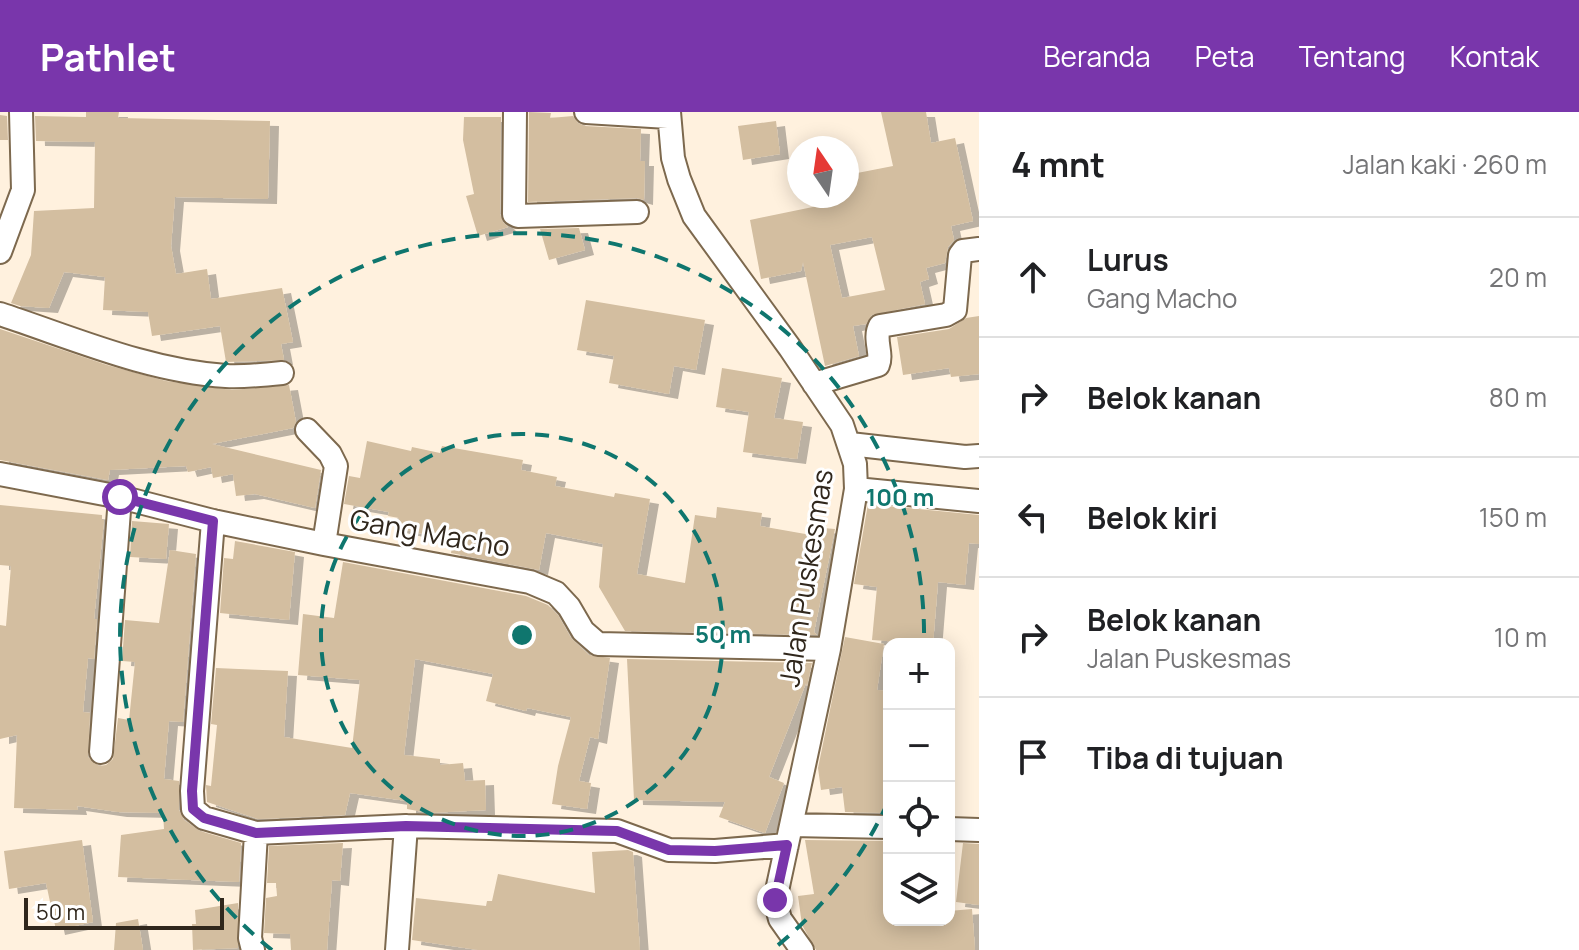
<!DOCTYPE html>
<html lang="id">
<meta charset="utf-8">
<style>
:root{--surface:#fff;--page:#f2f2f2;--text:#202124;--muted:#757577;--line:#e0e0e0;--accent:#7936ab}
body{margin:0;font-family:Manrope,sans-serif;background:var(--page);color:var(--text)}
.controls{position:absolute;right:24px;bottom:24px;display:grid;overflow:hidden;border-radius:16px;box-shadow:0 4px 20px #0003}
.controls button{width:72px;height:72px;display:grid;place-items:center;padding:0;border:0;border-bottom:2px solid var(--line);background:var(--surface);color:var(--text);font:40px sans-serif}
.compass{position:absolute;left:787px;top:24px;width:72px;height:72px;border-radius:50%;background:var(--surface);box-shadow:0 4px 20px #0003;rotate:347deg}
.scale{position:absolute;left:24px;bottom:20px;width:200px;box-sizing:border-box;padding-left:8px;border:4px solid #30271c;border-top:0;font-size:22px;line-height:28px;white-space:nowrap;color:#30271c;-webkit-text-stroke:6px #fff;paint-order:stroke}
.stop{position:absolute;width:24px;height:24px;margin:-18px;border:6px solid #7936ab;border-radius:50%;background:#fff}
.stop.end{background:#7936ab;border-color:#fff;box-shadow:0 2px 8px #0008}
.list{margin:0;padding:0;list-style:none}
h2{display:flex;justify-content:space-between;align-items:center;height:104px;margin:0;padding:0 32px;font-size:34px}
h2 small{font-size:26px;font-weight:400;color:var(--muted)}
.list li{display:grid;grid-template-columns:52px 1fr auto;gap:24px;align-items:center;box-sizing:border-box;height:120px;padding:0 32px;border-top:2px solid var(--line)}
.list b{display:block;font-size:30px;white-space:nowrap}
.list p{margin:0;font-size:26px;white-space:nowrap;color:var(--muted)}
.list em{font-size:26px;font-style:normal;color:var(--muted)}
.icon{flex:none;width:44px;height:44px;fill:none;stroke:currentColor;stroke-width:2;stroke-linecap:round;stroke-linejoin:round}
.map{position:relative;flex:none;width:979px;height:838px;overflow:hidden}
header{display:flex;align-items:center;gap:48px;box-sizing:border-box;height:112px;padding:0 40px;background:var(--accent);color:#fff}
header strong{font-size:38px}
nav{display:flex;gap:44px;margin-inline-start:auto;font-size:28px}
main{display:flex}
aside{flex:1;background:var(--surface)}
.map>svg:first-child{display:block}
</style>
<header>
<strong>Pathlet</strong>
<nav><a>Beranda</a><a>Peta</a><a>Tentang</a><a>Kontak</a></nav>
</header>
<main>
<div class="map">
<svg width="979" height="838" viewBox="0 0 979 838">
<defs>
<filter id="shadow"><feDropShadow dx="9" dy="5" stdDeviation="0" flood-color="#0004"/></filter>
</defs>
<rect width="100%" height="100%" fill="#fff1de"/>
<path fill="#d3bea0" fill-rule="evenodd" filter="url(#shadow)" d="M 86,0 L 119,0 L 118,6 L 270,9 L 268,87 L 175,85 L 171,134 L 176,162 L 207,157 L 211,187 L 282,176 L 293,230 L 281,232 L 284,248 L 226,250 L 220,214 L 152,224 L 148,200 L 103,198 L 105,165 L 64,160 L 49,196 L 20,194 L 11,191 L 31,143 L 34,99 L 94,96 L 95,30 L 36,29 L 35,4 L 86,5 Z
M 529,0 L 551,1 L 550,6 L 573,4 L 578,11 L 585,14 L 641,17 L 640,49 L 645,49 L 644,88 L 637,86 L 528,90 Z
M 881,0 L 926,0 L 931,31 L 955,26 L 973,109 L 951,114 L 954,128 L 948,135 L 945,151 L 926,156 L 929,167 L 920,170 L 925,192 L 872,203 L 866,212 L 853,214 L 859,244 L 825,254 L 803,150 L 801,159 L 761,167 L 750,108 L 842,89 L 841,84 L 847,84 L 847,63 L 893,54 ZM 872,125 L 885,178 L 842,186 L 830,133 Z
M 0,3 L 7,4 L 8,28 L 0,28 Z
M 464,5 L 501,5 L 500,102 L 503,110 L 508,115 L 478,124 L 466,84 L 474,82 L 463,28 Z
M 776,9 L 780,42 L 743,48 L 738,14 Z
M 579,116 L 585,138 L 549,148 L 540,117 Z
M 586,188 L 705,208 L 696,258 L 674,254 L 669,282 L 609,271 L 614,244 L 577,238 Z
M 979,204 L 979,262 L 951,265 L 949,256 L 903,263 L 897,225 L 949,217 L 966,206 Z
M 0,217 L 107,253 L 166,269 L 232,278 L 289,273 L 296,310 L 293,316 L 212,332 L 321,358 L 315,396 L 255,382 L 236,384 L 233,362 L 213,366 L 211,355 L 188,360 L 186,354 L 110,358 L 108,368 L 0,348 Z
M 722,256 L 782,266 L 774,306 L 803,310 L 797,347 L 743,340 L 749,300 L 716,295 Z
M 367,329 L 411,339 L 412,335 L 440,341 L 442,334 L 523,348 L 521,358 L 557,365 L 555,374 L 614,385 L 615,381 L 650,387 L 637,462 L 685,471 L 695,403 L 716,406 L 717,395 L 762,401 L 760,414 L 811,423 L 811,415 L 835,417 L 814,520 L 817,523 L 625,519 L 599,475 L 603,432 L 546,421 L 539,458 L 451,441 L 453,429 L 397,416 L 399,406 L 388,404 L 389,400 L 344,392 L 349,364 L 360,366 Z
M 868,392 L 979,403 L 979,432 L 969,431 L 965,473 L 938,470 L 933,532 L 872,528 L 877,475 L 854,472 Z
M 0,393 L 102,403 L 102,408 L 104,408 L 94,507 L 97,507 L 94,547 L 88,546 L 83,600 L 90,601 L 88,645 L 99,654 L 106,653 L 113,647 L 118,606 L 129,608 L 135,550 L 122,549 L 125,508 L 159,511 L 170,438 L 196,442 L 183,610 L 169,609 L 164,667 L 179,669 L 179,698 L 184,708 L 200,719 L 241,731 L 239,770 L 118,765 L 121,723 L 164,717 L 163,701 L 118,700 L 77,694 L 78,698 L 14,696 L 17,623 L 0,627 L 0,513 L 6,514 L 11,454 L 0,453 Z
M 132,409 L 169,412 L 166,447 L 130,445 Z
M 235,429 L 295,440 L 289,508 L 220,501 L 224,446 L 233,447 Z
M 343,450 L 526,484 L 548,493 L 558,503 L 571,526 L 589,543 L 610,546 L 598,627 L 590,625 L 579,669 L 591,671 L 587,697 L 552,692 L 558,654 L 571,605 L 527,596 L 526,599 L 486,589 L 493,562 L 415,547 L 404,643 L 440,647 L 440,653 L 463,651 L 465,669 L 485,668 L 486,698 L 429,701 L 407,697 L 407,689 L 350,681 L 345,703 L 258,707 L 207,690 L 206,673 L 211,674 L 217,613 L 211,612 L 216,556 L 288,559 L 284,625 L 352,636 L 360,568 L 298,563 L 303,502 L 334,506 Z
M 845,525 L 884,532 L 877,578 L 889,579 L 889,701 L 845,700 L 842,675 L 821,678 L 818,656 Z
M 627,547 L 812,551 L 807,574 L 806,571 L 769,665 L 784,671 L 765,721 L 719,705 L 725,690 L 634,688 Z
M 82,728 L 93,810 L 56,818 L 46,771 L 9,777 L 4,739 Z
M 805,728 L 889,729 L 889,808 L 949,808 L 949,799 L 972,797 L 975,838 L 816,838 L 802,813 L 798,784 L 814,782 Z
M 343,731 L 340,769 L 332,768 L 327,838 L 291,838 L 290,822 L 264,821 L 266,786 L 277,784 L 276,771 L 267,771 L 269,734 Z
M 963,731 L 979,732 L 979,793 L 956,790 Z
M 628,738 L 633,740 L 640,838 L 478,838 L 412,828 L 416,786 L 486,794 L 487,789 L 492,789 L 498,762 L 595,781 L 592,740 Z
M 238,791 L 238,836 L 193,838 L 192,812 L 196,812 L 195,798 Z
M 138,807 L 143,838 L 114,838 L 116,811 Z"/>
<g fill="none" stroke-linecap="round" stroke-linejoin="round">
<g stroke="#7d694e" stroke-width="26">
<path id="street" d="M 515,0 L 514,102 L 518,104 L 637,100
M 586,0 L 668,5
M 669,0 L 673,46 L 679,67 L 694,104 L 790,236 L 842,313 L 855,352 L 856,377 L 829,537 L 775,788 L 780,807 L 802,838
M 0,140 L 23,78 L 21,0
M 0,202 C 73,226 148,259 226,264 C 244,265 263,263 282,261
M 814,272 L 878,253 C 883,241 873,227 880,214 L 946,203 L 955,198 L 960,143 L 963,139 L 979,137
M 307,318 L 330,342 L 336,354 L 324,432
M 850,332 L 965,345 L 979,344
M 0,362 L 120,385 L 213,409 L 324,432 L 530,470 L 556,481 L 569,495 L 583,519 L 598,532 L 829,537
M 856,377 L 979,389
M 213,409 L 192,679 L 193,697 L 204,706 L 256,721 L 406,714 L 617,719 L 669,738 L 715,739 L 787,733
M 101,640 L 120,385
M 792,713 L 889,715
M 949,717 L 979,718
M 253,838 L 250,826 L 256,721
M 397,838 L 406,714"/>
</g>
<use href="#street" stroke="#fff" stroke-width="22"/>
</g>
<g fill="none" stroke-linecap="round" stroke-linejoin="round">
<path stroke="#7936ab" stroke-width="10" d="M 120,385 L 213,409 L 192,679 L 193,697 L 204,706 L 256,721 L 406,714 L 617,719 L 669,738 L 715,739 L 787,733 L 775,788"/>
</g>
<g fill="none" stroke="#0f766e" stroke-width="4" stroke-dasharray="14 10">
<circle cx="522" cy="523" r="201"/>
<path d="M888 690A402 402 0 0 1 772 838M272 838A402 402 0 1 1 924 530"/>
</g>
<g text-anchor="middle" stroke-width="6" stroke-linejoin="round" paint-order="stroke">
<g font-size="28" fill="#30271c" stroke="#fff">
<text transform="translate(430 421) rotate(10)" y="10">Gang Macho</text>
<text transform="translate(806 466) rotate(-81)" y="10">Jalan Puskesmas</text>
</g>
</g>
<circle cx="522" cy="523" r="12" fill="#0f766e" stroke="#fff" stroke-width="4"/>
<g font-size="24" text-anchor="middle" font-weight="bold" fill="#0f766e" stroke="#fff" stroke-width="6" stroke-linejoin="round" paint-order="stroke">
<text x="900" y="394">100 m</text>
<text x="723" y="531">50 m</text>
</g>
</svg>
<div class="controls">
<button>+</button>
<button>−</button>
<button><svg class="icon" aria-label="locate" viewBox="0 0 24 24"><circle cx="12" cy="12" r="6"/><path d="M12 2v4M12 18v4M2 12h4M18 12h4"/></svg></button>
<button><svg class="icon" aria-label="layers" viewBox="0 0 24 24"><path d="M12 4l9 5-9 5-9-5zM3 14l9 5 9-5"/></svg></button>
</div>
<svg class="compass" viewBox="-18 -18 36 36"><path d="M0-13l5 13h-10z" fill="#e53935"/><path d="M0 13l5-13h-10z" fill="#757577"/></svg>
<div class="scale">50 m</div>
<div class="stop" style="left:120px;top:385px"></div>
<div class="stop end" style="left:775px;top:788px"></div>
</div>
<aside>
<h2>4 mnt<small>Jalan kaki · 260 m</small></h2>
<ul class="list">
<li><svg class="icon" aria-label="ahead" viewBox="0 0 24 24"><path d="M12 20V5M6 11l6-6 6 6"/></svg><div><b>Lurus</b><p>Gang Macho</p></div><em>20 m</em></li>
<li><svg class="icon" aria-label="right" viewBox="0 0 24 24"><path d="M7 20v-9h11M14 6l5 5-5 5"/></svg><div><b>Belok kanan</b></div><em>80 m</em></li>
<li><svg class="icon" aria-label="left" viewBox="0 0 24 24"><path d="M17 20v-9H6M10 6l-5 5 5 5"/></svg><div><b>Belok kiri</b></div><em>150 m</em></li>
<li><svg class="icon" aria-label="right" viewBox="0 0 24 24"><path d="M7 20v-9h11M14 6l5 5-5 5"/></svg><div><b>Belok kanan</b><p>Jalan Puskesmas</p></div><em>10 m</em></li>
<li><svg class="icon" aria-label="arrive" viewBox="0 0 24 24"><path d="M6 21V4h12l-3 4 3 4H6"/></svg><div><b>Tiba di tujuan</b></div></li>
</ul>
</aside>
</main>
